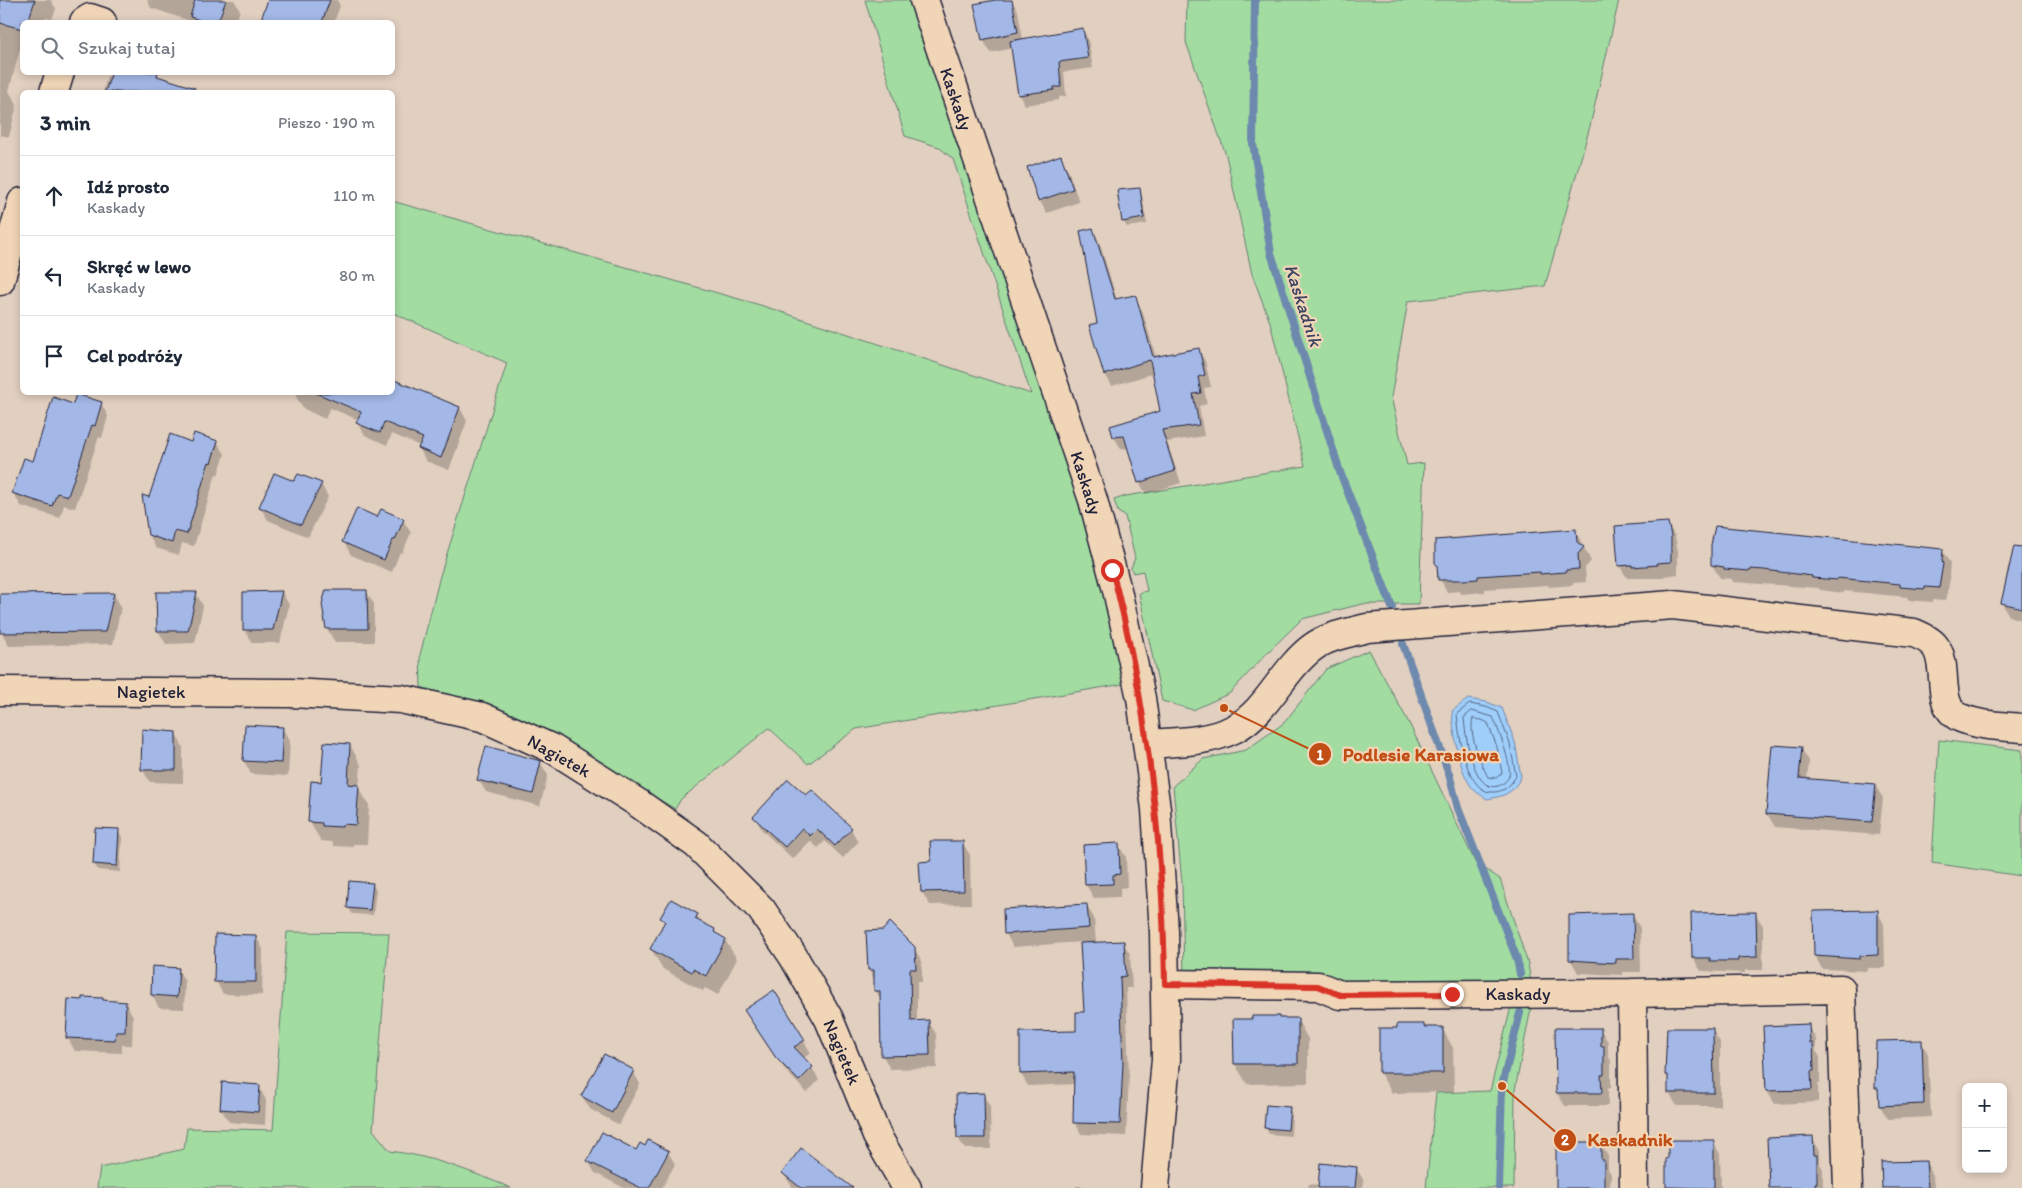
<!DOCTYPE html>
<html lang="pl">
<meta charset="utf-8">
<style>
:root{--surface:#fff;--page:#f2f2f3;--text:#1f2937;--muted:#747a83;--line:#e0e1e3}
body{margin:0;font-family:Itim,sans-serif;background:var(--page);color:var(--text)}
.controls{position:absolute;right:15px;bottom:15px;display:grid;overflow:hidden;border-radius:8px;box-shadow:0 2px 8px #0003}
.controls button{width:45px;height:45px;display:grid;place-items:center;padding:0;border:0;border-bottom:1px solid var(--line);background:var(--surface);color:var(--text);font:25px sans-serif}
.stop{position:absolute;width:15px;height:15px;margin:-11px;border:4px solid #d93025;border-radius:50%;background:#fff}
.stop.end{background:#d93025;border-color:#fff;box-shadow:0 1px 5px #0008}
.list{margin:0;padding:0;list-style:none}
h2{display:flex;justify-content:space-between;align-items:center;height:65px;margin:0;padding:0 20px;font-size:21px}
h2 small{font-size:16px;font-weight:400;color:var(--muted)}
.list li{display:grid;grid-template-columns:32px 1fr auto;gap:15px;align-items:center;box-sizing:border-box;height:80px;padding:0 20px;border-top:1px solid var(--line)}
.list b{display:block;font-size:19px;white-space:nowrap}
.list p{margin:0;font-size:16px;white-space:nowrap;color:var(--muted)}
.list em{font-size:16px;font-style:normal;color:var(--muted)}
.icon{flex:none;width:28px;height:28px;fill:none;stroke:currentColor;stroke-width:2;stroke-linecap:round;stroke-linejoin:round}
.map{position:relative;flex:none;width:2022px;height:1188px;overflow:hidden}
.search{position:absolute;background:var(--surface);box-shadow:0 2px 8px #0003;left:20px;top:20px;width:375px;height:55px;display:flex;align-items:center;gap:12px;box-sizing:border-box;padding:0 18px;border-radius:8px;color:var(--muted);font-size:19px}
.panel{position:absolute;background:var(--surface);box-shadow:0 2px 8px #0003;left:20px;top:90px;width:375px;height:305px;border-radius:8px}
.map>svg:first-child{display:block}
</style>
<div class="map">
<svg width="2022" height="1188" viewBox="0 0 2022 1188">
<rect width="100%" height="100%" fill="#e1cfc0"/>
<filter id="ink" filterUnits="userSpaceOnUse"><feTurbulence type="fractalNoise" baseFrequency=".02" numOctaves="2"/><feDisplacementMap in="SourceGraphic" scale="10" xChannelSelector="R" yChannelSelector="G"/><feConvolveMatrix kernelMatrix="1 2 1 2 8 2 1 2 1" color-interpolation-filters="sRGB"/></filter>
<g filter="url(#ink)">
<path fill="#a3dca1" stroke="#627f6e" d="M 865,0 L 912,0 L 1069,470 L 1108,604 L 1123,684 L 856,729 L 808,764 L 769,728 L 681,799 L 675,809 L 536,725 L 458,698 L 421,687 L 420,655 L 440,576 L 507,363 L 393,313 L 392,201 L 760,305 L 1031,394 L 953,159 L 939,147 L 905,136 Z
M 1187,0 L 1619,0 L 1590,126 L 1545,286 L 1408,301 L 1391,397 L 1407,465 L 1424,463 L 1419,604 L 1362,604 L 1302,619 L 1268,652 L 1230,693 L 1193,710 L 1162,701 L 1139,593 L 1147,591 L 1143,571 L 1133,573 L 1131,568 L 1135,558 L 1125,516 L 1118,512 L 1114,500 L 1126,496 L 1305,466 L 1270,322 L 1252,274 L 1226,155 L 1186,42 Z
M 1369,650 L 1409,723 L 1475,862 L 1500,879 L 1528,964 L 1531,983 L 1339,985 L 1184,976 L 1182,882 L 1173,786 L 1203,759 L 1246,750 L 1284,723 L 1326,669 Z
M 1939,740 L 2022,750 L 2022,876 L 1932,863 Z
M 287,932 L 389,933 L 373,1130 L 390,1151 C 432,1156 472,1172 511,1188 L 97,1188 L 100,1168 L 184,1149 L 187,1128 L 273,1130 Z
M 1511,1007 L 1531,1008 L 1515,1090 L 1514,1188 L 1426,1188 L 1436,1093 L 1490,1091 Z"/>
<path fill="#9fcefa" stroke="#6d89ae" d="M 1468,699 L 1487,702 L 1502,708 L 1515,742 L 1521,777 C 1512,794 1505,796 1487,799 C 1483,796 1477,793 1474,790 C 1458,772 1454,734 1452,711 Z"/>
<path fill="#0003" d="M 0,0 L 51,0 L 56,9 L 52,19 L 45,18 L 44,22 L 22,22 L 22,41 L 9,91 L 17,105 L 9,137 L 1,135 L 0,139 Z
M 147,0 L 234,0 L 240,10 L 236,22 L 193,22 L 151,8 Z
M 270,0 L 337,0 L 340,6 L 334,22 L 262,22 Z
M 1002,0 L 1011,0 L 1018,11 L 1023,40 L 1082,29 L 1088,39 L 1093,68 L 1064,72 L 1066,96 L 1059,97 L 1059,100 L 1025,105 L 1020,95 L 1012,48 L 991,53 L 983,40 Z
M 107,76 L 169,81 L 175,92 L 103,92 Z
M 1060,157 L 1068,170 L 1079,202 L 1047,213 L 1039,200 Z
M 1139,189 L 1142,195 L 1147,224 L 1127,227 L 1123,221 Z
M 1092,229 L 1099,241 L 1117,300 L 1135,297 L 1142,310 L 1156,357 L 1198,349 L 1205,361 L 1211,387 L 1204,388 L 1207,404 L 1199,406 L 1204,436 L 1167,442 L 1181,483 L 1146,494 L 1139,482 L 1129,448 L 1121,449 L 1114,437 L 1112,427 L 1161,411 L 1154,373 L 1112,386 L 1105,374 L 1098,323 Z
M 294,392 L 392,392 L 460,408 L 467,421 L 449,470 L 426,461 L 419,448 L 420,446 L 392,434 L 387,445 L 365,435 L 357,423 L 359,420 L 330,408 L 325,419 L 304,409 L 296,397 L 297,394 Z
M 101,403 L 108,416 L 102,438 L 99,437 L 75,508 L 64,505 L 60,518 L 21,506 L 13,493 L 74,406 Z
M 217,442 L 225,454 L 218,475 L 216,474 L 194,546 L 182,543 L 179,555 L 156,548 L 149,535 L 150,499 L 192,444 Z
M 294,483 L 321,484 L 328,497 L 308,537 L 268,520 L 260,507 Z
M 378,519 L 403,520 L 411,533 L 402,553 L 400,552 L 392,572 L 351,555 L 344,542 Z
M 1667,523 L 1675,536 L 1678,551 L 1678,574 L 1664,576 L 1664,578 L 1627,578 L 1619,565 Z
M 1575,530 L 1591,561 L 1585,568 L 1586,582 L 1573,583 L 1573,585 L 1549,587 L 1548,585 L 1485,589 L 1485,592 L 1461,594 L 1460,591 L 1447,592 L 1440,579 Z
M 1942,550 L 1950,563 L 1949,575 L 1950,578 L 1946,601 L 1932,600 L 1932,602 L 1909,600 L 1907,597 L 1844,591 L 1844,593 L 1820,590 L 1819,588 L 1733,582 L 1732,579 L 1720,578 L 1712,565 Z
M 2022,554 L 2022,620 L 2009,616 L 2002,603 L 2008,566 L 2010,566 Z
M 366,591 L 374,604 L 374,642 L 335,642 L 327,629 L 324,604 Z
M 282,592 L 289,605 L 280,643 L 252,643 L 245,630 Z
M 196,593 L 203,606 L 195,643 L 166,644 L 158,631 L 157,594 Z
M 114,594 L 121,607 L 113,644 L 9,646 L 1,632 Z
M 282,728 L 290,741 L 288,776 L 251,774 L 244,761 Z
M 176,734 L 183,747 L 183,783 L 150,782 L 142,769 Z
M 350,745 L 361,765 L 359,788 L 369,805 L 367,844 L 353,844 L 353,847 L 334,846 L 332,842 L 321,841 L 309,821 L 323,783 Z
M 1801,748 L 1809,761 L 1807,780 L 1875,785 L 1883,798 L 1879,835 L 1775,827 L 1767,814 Z
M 540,762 L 548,775 L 540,806 L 486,792 L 478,779 Z
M 806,797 L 851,829 L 858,842 L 843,858 L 825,841 L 818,848 L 810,841 L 793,859 L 762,830 L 755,817 Z
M 96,829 L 118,831 L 122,837 L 120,872 L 98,870 L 94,864 Z
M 962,842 L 970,855 L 971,904 L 930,905 L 922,892 L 932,862 Z
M 1118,844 L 1126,857 L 1127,887 L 1120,888 L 1120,897 L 1094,898 L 1086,885 Z
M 372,884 L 376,890 L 373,915 L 352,914 L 349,908 Z
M 1086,905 L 1094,918 L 1096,943 L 1123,942 L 1130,954 L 1132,988 L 1126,988 L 1129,1077 L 1126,1136 L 1081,1134 L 1075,1122 L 1075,1084 L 1028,1086 L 1021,1074 L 1077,1032 L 1085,1013 L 1081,942 L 1013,947 L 1006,934 Z
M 1877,911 L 1884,924 L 1885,968 L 1867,968 L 1867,971 L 1822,969 L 1815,956 Z
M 1755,913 L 1763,926 L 1763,970 L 1745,970 L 1745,973 L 1701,971 L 1693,958 L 1692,914 Z
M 697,915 L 702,924 L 714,930 L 718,936 L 725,940 L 737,959 L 718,995 L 705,988 L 703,991 L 663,969 L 651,949 L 665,924 L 662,918 Z
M 1633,915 L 1640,928 L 1641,972 L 1623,972 L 1623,975 L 1578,973 L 1571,960 Z
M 868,932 L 914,948 L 922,961 L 922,982 L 917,982 L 917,1022 L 928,1021 L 936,1034 L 937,1068 L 890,1069 L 883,1056 L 881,1000 L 876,991 L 875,981 L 869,970 Z
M 256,936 L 263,949 L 262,995 L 223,994 L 216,981 Z
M 178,969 L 185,982 L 184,1009 L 159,1008 L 152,995 Z
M 774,991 L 811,1053 L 803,1058 L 812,1068 L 819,1080 L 807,1093 L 785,1070 L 753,1022 Z
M 103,999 L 104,1002 L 125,1003 L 133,1016 L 132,1045 L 122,1045 L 122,1053 L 75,1051 L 67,1037 L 83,1001 Z
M 1297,1019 L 1308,1039 L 1308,1083 L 1247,1084 L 1235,1064 L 1235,1020 Z
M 1424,1025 L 1425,1028 L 1442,1028 L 1453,1048 L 1454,1092 L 1392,1093 L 1380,1073 L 1398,1029 Z
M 1808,1026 L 1816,1039 L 1816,1051 L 1820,1057 L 1820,1084 L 1818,1084 L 1818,1102 L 1775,1104 L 1767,1091 Z
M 1600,1029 L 1608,1042 L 1608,1055 L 1611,1061 L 1611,1088 L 1608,1087 L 1608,1106 L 1565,1106 L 1557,1093 Z
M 1712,1029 L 1720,1042 L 1720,1106 L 1677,1106 L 1669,1093 L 1669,1080 L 1666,1074 Z
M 1921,1041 L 1928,1054 L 1931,1117 L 1888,1119 L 1880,1106 L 1879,1092 L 1876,1088 Z
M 633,1071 L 640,1084 L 619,1125 L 590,1109 L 582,1096 Z
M 223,1084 L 259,1087 L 266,1100 L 265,1125 L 229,1122 L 221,1109 Z
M 983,1095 L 990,1106 L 991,1149 L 965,1149 L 958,1138 Z
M 1289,1108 L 1292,1114 L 1291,1136 L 1269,1134 L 1266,1128 Z
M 1812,1138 L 1820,1151 L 1820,1164 L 1823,1169 L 1823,1188 L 1771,1188 Z
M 1713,1141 L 1720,1154 L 1721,1188 L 1668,1188 L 1667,1186 Z
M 1600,1143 L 1608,1156 L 1608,1169 L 1611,1174 L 1610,1188 L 1557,1188 Z
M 637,1152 L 668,1152 L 675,1164 L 662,1188 L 624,1188 L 595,1173 L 588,1161 Z
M 1926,1162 L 1933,1175 L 1934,1188 L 1882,1188 L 1882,1164 Z
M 1356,1168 L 1364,1181 L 1363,1188 L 1308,1188 L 1309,1184 L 1319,1185 Z
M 783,1173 L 842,1188 L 793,1188 Z
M 1076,1186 L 1100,1188 L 1076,1188 Z"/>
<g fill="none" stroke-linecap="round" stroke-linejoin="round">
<path stroke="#546787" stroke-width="1" d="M 1470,704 L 1486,707 L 1498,712 L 1510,744 L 1516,776 C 1511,785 1505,791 1495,792 C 1466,796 1459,735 1457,714 Z
M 1472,711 L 1493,717 C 1498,728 1512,765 1509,776 C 1508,780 1502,785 1498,786 C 1473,794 1465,733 1464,718 Z
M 1473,719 L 1482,720 L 1488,723 L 1497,747 L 1502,773 L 1496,778 L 1488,777 C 1481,764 1468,733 1473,719 Z"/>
<path stroke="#6d89ae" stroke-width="8" d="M 1255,0 L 1253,144 L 1271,253 L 1340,472 L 1392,607
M 1403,644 L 1449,774 L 1458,808 L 1517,959 L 1520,974
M 1499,1188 L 1502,1086 L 1520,1013"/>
</g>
<path fill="#a3b8e6" stroke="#22223b" d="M 0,0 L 35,0 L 28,22 L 22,22 L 22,29 L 0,23 Z
M 195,0 L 226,0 L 218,22 L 206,22 L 190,17 Z
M 268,0 L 330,0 L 322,22 L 260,22 Z
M 995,0 L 1012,0 L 1018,32 L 982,40 L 974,4 Z
M 1083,28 L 1088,58 L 1059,62 L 1061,87 L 1054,87 L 1054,90 L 1018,95 L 1010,41 Z
M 112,72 L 158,72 L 157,76 L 195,88 L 194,92 L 105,92 Z
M 1061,155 L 1073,189 L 1038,201 L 1027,167 Z
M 1140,188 L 1144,218 L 1122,222 L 1117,190 Z
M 1093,228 L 1115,299 L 1135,295 L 1136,296 L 1153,357 L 1199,348 L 1205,375 L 1198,377 L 1201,393 L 1193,394 L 1199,425 L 1162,430 L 1175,471 L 1138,483 L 1124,436 L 1113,437 L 1110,426 L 1160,411 L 1150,360 L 1104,375 L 1089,325 L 1097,323 L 1080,231 Z
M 392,379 L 460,407 L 441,458 L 418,448 L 423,438 L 384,422 L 380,433 L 356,423 L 361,412 L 316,393 L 392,392 Z
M 76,394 L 102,402 L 95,426 L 92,425 L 68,496 L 57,493 L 52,506 L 12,493 L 24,458 L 33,461 L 53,397 L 73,404 Z
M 194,433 L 218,441 L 211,463 L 209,462 L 187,534 L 175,531 L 172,543 L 148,535 L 142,495 L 149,497 L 170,434 L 191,442 Z
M 274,473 L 294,481 L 298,474 L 322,483 L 301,525 L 259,507 Z
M 357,508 L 377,517 L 381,509 L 404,519 L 395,540 L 393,540 L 384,560 L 342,542 Z
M 1668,522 L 1671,536 L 1671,562 L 1657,563 L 1658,565 L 1632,567 L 1632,565 L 1618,566 L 1615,526 Z
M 1715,526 L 1943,549 L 1942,561 L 1943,564 L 1939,588 L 1925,587 L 1925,589 L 1900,587 L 1900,584 L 1837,578 L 1837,580 L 1812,578 L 1812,576 L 1764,570 L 1750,569 L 1749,571 L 1724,569 L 1724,567 L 1711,565 L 1711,545 Z
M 1576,529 L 1577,542 L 1584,547 L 1578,554 L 1579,569 L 1566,570 L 1566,572 L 1540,574 L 1540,572 L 1478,576 L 1478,579 L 1465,580 L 1438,580 L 1437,565 L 1435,563 L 1435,540 Z
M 2014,546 L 2022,547 L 2022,608 L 2001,603 Z
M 326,590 L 367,590 L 368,629 L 326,629 L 322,604 Z
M 282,591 L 273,630 L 243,630 L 243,592 Z
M 156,592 L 197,592 L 188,631 L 157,631 Z
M 114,593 L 105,632 L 0,633 L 0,594 Z
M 245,725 L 283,727 L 281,763 L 243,761 Z
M 142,729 L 176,732 L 176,770 L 141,770 Z
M 324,742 L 350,744 L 348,784 L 359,785 L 356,825 L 343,824 L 342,827 L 322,826 L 322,823 L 308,822 L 311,781 L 321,782 Z
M 1772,745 L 1802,747 L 1799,778 L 1876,784 L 1872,822 L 1766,814 Z
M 486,746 L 541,761 L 533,794 L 477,780 Z
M 788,779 L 806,795 L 812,790 L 852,828 L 835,846 L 817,829 L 810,836 L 802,828 L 785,847 L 753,817 Z
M 95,828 L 119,829 L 117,866 L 93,864 Z
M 930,841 L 963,841 L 964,891 L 921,892 L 919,862 L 931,861 Z
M 1119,843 L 1120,874 L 1113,875 L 1113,884 L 1085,885 L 1083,845 Z
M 349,881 L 373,883 L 370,910 L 347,908 Z
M 671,899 L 698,914 L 695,919 L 715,929 L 714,932 L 726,939 L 706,976 L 693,969 L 692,972 L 650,949 L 665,921 L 660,918 Z
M 1087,904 L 1089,928 L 1004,934 L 1003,909 Z
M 1878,910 L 1878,955 L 1860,956 L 1860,959 L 1814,956 L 1813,911 Z
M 1756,912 L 1757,957 L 1738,958 L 1738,961 L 1710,961 L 1710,958 L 1692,958 L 1691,913 Z
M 1633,913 L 1634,959 L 1616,959 L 1616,963 L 1569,960 L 1569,915 Z
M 890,922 L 915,947 L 916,969 L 910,969 L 911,1021 L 929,1020 L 930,1055 L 881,1056 L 880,991 L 874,991 L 874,970 L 868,970 L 866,931 L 883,930 Z
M 215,934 L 256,935 L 256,982 L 214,982 Z
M 1124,941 L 1126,976 L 1120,977 L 1123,1064 L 1120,1124 L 1073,1123 L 1074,1072 L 1020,1074 L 1020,1032 L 1076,1031 L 1076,1012 L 1084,1012 L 1080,943 Z
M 152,966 L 179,968 L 177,997 L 151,995 Z
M 774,990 L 805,1040 L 794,1047 L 813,1067 L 799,1081 L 776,1058 L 744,1010 Z
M 82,997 L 103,998 L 103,1000 L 126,1002 L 125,1032 L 116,1032 L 115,1040 L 66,1038 L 68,999 L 82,1000 Z
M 1252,1016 L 1279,1016 L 1279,1018 L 1298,1018 L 1298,1064 L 1234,1064 L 1233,1019 L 1252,1019 Z
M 1397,1024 L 1424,1024 L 1424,1027 L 1443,1027 L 1443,1073 L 1379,1073 L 1379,1028 L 1397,1028 Z
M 1809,1024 L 1810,1043 L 1813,1043 L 1814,1071 L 1811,1071 L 1812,1090 L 1766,1091 L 1763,1026 Z
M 1555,1028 L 1601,1028 L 1601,1046 L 1604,1046 L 1604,1075 L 1601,1075 L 1602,1093 L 1556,1093 Z
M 1667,1028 L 1713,1028 L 1714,1093 L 1668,1093 L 1668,1075 L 1665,1075 Z
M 1922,1040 L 1924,1104 L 1879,1106 L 1878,1088 L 1875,1088 L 1876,1041 Z
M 604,1054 L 634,1070 L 612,1113 L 581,1096 Z
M 222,1082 L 260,1085 L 258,1112 L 220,1109 Z
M 984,1093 L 985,1138 L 957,1138 L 956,1094 Z
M 1266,1105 L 1290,1107 L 1288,1130 L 1264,1128 Z
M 602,1132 L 636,1150 L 640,1143 L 645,1146 L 648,1140 L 669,1151 L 649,1188 L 641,1188 L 587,1161 Z
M 1813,1136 L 1814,1155 L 1817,1155 L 1817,1183 L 1815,1183 L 1815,1188 L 1769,1188 L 1767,1138 Z
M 1668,1140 L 1714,1140 L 1714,1188 L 1666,1187 L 1666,1159 L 1668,1158 Z
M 1556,1142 L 1601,1142 L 1601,1160 L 1604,1160 L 1604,1188 L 1556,1188 Z
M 801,1148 L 853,1188 L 801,1188 L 782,1173 Z
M 1926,1161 L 1928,1188 L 1882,1188 L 1881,1162 Z
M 1320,1163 L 1357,1167 L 1355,1188 L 1318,1188 Z"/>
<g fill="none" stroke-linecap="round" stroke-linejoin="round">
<g stroke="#22223b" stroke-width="31">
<path id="minor" d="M 924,0 L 1093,500 L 1117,590 L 1141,698 L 1156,809 L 1164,932 L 1166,1059 L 1155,1188
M 84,22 L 90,18 L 102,22
M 54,92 L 60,72
M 0,281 L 22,202
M 0,691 L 291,693 L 401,699 L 482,717 L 553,749 L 638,803 L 696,844 L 761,909 L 793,956 L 829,1019 L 877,1136 L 907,1188
M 1148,744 C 1176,742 1208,742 1234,729 C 1268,711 1282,670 1313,647 C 1328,636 1349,633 1367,628 L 1673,605 L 1914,633 C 1921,636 1929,639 1934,645 C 1951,664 1933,706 1961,718 C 1980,726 2002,726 2022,728
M 1165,984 L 1318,986 L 1340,995 L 1632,993 L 1841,989 L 1848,1188
M 1632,993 L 1634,1188"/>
</g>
<use href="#minor" stroke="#f0d5b7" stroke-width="28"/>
</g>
</g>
<g fill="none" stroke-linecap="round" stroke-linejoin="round" filter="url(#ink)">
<path stroke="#d93025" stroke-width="6" d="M 1112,570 C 1148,705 1163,844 1165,984 L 1318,986 L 1340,995 L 1452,994"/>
</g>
<g text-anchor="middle" stroke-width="4.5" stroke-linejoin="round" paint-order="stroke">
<g font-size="18" fill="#22223b" stroke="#f0d5b7">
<text transform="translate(956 99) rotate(71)" y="6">Kaskady</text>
<text transform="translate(1086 483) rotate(72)" y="6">Kaskady</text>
<text x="151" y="698">Nagietek</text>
<text transform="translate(559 756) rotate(29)" y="6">Nagietek</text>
<text x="1518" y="1000">Kaskady</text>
<text transform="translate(842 1052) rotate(67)" y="6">Nagietek</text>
</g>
<g font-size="19" font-style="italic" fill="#3b4461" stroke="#f0d5b7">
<text transform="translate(1304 305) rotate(72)" y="7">Kaskadnik</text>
</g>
</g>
<path fill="none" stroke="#c04e15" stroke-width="2" d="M1224 708L1320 754M1502 1086L1565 1140"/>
<g fill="#c04e15" stroke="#f0d5b7" stroke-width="2">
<circle cx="1224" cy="708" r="5"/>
<circle cx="1502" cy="1086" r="5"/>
<circle cx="1320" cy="754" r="12"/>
<circle cx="1565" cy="1140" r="12"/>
</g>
<g font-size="15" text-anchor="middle" font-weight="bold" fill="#fff">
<text x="1320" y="760">1</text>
<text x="1565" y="1145">2</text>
</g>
<g font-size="19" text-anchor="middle" font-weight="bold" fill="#c04e15" stroke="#f0d5b7" stroke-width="4.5" stroke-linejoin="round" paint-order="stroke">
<text x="1421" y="761">Podlesie Karasiowa</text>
<text x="1630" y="1146">Kaskadnik</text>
</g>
</svg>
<div class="controls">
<button>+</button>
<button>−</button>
</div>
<div class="stop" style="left:1112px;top:570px"></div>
<div class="stop end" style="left:1452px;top:994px"></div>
<div class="search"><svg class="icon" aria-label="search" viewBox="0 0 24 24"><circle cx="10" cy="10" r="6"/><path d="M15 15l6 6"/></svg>Szukaj tutaj</div>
<section class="panel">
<h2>3 min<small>Pieszo · 190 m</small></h2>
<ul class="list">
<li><svg class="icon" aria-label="ahead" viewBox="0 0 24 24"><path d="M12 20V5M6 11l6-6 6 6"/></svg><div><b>Idź prosto</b><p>Kaskady</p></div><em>110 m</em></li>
<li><svg class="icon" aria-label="left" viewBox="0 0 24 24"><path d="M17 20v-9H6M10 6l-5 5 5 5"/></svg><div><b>Skręć w lewo</b><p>Kaskady</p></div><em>80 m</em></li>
<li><svg class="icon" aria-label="arrive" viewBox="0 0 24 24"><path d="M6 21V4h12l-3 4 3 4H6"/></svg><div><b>Cel podróży</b></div></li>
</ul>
</section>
</div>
